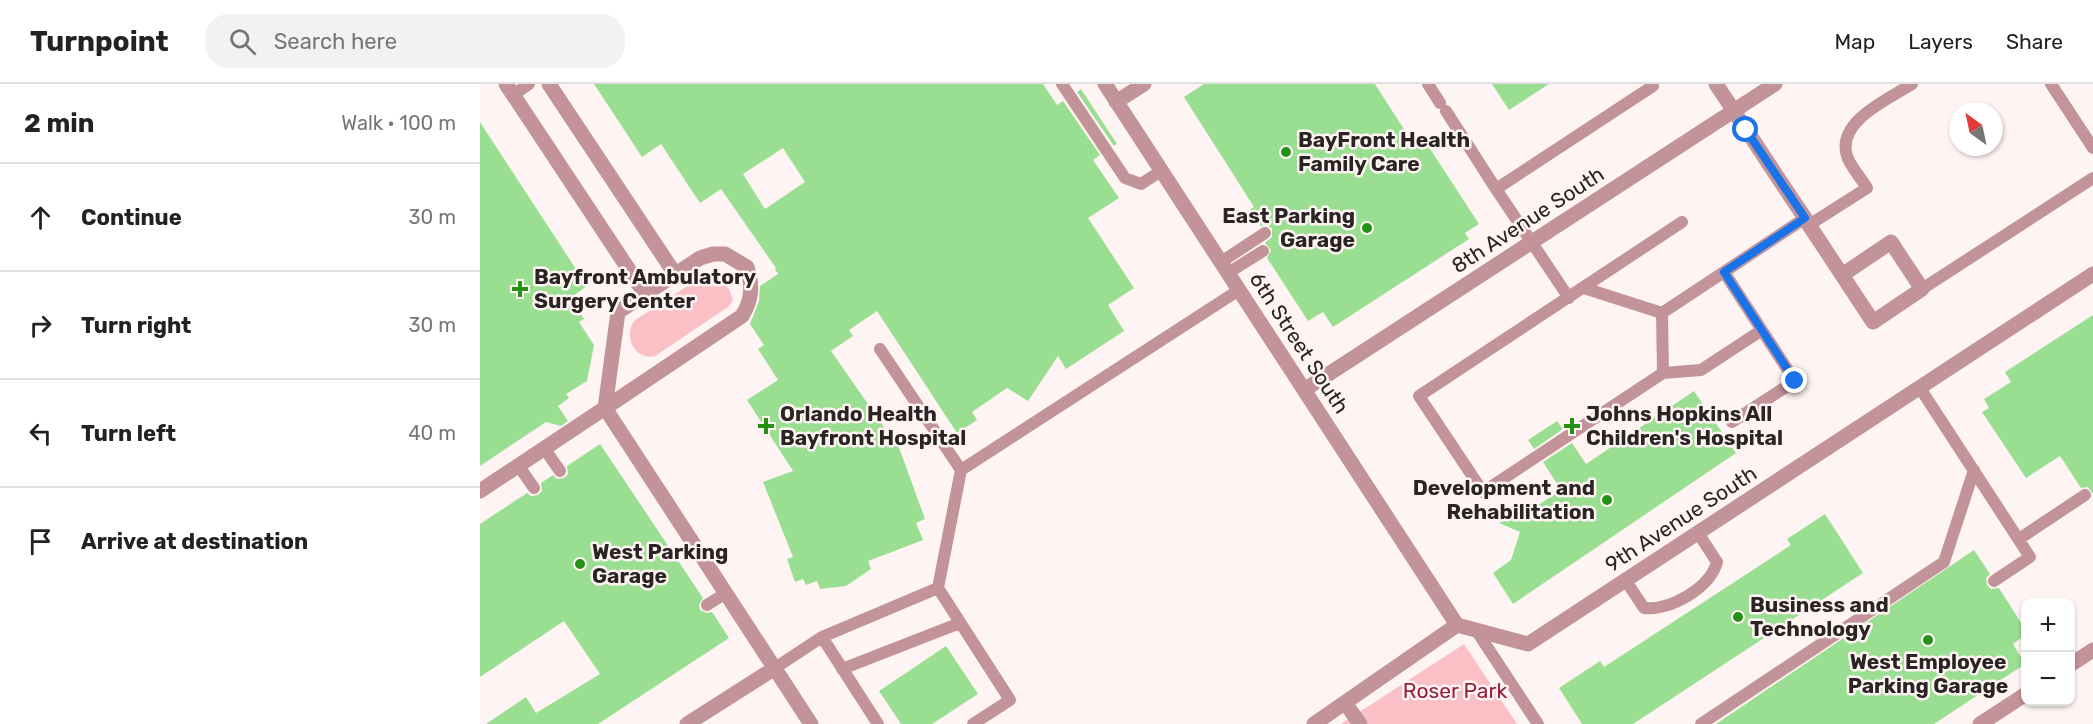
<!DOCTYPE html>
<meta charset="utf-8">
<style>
:root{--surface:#fff;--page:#f2f2f2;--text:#222;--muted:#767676;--line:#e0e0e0}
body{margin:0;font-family:Rubik,sans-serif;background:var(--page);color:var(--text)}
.controls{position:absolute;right:18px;bottom:18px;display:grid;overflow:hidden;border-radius:12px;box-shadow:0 2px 4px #0004}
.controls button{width:54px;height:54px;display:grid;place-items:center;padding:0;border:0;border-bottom:2px solid var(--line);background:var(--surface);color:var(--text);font:30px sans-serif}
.compass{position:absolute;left:1469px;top:18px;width:54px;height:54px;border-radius:50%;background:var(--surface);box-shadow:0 2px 4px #0004;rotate:327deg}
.stop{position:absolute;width:18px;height:18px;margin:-14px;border:4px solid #1a73e8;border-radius:50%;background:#fff}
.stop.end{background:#1a73e8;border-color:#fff;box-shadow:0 2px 6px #0008}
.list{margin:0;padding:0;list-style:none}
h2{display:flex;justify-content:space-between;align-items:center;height:78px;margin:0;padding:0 24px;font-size:26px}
h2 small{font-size:20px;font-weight:400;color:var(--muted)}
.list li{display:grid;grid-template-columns:39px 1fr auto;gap:18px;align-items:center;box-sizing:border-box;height:108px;padding:0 24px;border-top:2px solid var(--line)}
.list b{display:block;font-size:22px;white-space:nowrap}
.list em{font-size:20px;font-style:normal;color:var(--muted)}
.icon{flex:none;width:33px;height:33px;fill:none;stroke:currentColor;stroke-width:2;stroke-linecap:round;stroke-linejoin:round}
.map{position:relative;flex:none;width:1613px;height:640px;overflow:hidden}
header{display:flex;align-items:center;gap:36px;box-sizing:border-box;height:84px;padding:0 30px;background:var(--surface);border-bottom:2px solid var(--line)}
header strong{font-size:28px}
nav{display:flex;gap:33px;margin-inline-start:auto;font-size:21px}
.search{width:420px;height:54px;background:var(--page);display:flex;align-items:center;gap:15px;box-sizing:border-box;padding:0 21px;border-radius:24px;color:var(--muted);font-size:22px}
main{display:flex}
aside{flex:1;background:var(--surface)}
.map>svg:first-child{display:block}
</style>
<header>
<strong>Turnpoint</strong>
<div class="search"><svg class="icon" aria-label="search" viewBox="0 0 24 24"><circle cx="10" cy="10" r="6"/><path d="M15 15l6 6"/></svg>Search here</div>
<nav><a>Map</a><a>Layers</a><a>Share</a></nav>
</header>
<main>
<aside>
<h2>2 min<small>Walk · 100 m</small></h2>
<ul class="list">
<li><svg class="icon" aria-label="ahead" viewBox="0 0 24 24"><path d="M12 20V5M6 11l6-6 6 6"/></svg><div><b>Continue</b></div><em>30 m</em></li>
<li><svg class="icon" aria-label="right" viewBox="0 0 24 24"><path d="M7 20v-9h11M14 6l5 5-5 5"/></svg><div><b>Turn right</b></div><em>30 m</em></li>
<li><svg class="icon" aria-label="left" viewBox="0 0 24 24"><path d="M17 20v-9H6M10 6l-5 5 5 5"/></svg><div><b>Turn left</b></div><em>40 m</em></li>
<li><svg class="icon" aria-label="arrive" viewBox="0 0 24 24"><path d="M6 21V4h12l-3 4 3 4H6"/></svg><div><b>Arrive at destination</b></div></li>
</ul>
</aside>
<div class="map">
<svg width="1613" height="640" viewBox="0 0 1613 640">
<rect width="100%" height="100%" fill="#fff4f4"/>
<path fill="#fac0c5" d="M 234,189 C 244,195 250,205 253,216 L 248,223 L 175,272 C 155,277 143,252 154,237 L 224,191 Z
M 984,560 L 1037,640 L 861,640 Z"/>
<path fill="#9ade91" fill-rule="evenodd" d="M 114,0 L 563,0 L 577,21 L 583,17 L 620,71 L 613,76 L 639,114 L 608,134 L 654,204 L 628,221 L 644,247 L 586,285 L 578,272 L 548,317 L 527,304 L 492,328 L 497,336 L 477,349 L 397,227 L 369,246 L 373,252 L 351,267 L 404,343 L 410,361 L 417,358 L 445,435 L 436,439 L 443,456 L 388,477 L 391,485 L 366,502 L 340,505 L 337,497 L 326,501 L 323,495 L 315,498 L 307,475 L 313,473 L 283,398 L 313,387 L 267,316 L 298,296 L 278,265 L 284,261 L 270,240 L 279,217 L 280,202 L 298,190 L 295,185 L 296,184 L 241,105 L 220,119 L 181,60 L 162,73 ZM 303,64 L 325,98 L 285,125 L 263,90 Z
M 724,0 L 895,0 L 934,61 L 943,54 L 999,140 L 985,149 L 989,155 L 853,243 L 843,228 L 828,237 L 787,174 L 791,166 L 785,159 L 792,153 L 792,145 L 788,141 L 781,142 L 770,125 L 774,123 L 704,13 Z
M 1012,0 L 1069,0 L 1029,26 Z
M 601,5 L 637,60 L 634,62 L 597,8 Z
M 0,38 L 107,202 L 90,214 L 104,235 L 99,238 L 114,261 L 107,297 L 86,310 L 89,314 L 78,322 L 88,337 L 81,342 L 66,338 L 0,382 Z
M 1613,231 L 1613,410 L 1608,403 L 1601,404 L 1580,372 L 1546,394 L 1502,328 L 1509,324 L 1504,315 L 1531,298 L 1525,288 Z
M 1214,307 L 1256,369 L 1033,520 L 1013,489 L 1031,476 L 1040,448 L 1019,439 L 1038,426 L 1046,429 L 1081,406 L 1063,378 L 1092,359 L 1106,380 Z
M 1077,337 L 1083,345 L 1054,365 L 1048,356 Z
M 120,360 L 223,514 L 219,521 L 220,526 L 227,529 L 232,528 L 249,554 L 118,640 L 6,640 L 46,613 L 56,629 L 120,590 L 84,537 L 0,593 L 0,440 L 47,409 L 51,412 L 58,411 L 62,407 L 61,399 L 73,391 L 77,395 L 84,394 L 88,390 L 87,382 Z
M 1345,430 L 1383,489 L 1153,640 L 1102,640 L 1079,604 L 1120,577 L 1124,583 L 1311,461 L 1307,455 Z
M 1494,466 L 1510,490 L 1506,494 L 1507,501 L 1511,505 L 1519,504 L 1545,545 L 1545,551 L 1533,560 L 1545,580 L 1454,640 L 1236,640 Z
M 466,562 L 498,610 L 452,640 L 421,640 L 399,607 Z"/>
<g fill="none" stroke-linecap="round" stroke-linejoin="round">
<path stroke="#c29398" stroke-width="12" d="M 582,0 L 645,94 L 661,100 L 681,87
M 948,0 L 960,19
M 1571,0 L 1613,64
M 33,11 L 49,0
M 966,27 L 1016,105 L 1173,2 L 1172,0
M 1016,105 L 1089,214
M 1329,141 L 1387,104 C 1381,94 1370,82 1367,72 C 1356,37 1409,15 1432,0
M 741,178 L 785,149
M 1244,188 L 1325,134
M 748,189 L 783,167
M 1104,204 L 1182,229 L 1183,289 L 1003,408 L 939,312 L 1202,138
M 1442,205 L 1613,94
M 1182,229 L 1244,188 L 1315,297 L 1252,338
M 400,265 L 481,386
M 1183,289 L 1221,286 L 1282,246
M 1440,304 L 1550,473 L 1514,497
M 64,364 L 80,387
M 38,381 L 54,404
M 1539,455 L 1605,411
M 1146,497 L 1164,524 C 1190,527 1230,504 1237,478 L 1218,449
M 458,504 L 530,616 L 493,640
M 227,521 L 246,509
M 996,546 L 1058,640
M 342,553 L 398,640
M 295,584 L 342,553 L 458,504 L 481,386 L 759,206
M 362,585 L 480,539
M 1221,640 L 1464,478 L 1494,386"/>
<path stroke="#c29398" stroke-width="15" d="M 26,0 L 165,210
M 69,0 L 195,190
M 625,0 L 977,541
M 1236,0 C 1266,45 1295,90 1325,134 L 1329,141 L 1393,238 L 1442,205 L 1411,158 L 1362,191
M 636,18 L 664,0
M 233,170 L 245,170 L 267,183 C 273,202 272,216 262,232 L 125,324 L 138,228 L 220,174 Z
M 824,306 L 1295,0
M 0,407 L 125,324 L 331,640
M 977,541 L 1048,560 L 1613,190
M 1590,581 L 1613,566
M 866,620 L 880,640
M 207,640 L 295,584
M 834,640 L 977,541
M 1500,640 L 1546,610"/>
</g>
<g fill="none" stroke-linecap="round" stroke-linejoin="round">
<path stroke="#1a73e8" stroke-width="8" d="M 1266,46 L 1325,134 L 1244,188 L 1315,297"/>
</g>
<g fill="#269117" stroke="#fff4f4" stroke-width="2">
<circle cx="806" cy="68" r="6"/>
<circle cx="887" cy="144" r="6"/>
<path d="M37 196h6v6h6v6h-6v6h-6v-6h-6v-6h6z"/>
<path d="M283 333h6v6h6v6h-6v6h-6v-6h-6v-6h6z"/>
<path d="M1089 333h6v6h6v6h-6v6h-6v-6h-6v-6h6z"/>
<circle cx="1127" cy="416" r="6"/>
<circle cx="100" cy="480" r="6"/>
<circle cx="1258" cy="533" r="6"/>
<circle cx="1448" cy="556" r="6"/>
</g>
<g text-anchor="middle" stroke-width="5" stroke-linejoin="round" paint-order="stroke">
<g font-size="21" font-weight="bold" fill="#2b2425" stroke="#fff4f4" text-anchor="start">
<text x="818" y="63">BayFront Health<tspan x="818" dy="24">Family Care</tspan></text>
<text x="875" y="139" text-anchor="end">East Parking<tspan x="875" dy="24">Garage</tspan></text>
<text x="54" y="200">Bayfront Ambulatory<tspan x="54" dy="24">Surgery Center</tspan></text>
<text x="300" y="337">Orlando Health<tspan x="300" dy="24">Bayfront Hospital</tspan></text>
<text x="1106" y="337">Johns Hopkins All<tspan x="1106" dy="24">Children's Hospital</tspan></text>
<text x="1115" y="411" text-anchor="end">Development and<tspan x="1115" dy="24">Rehabilitation</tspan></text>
<text x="112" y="475">West Parking<tspan x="112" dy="24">Garage</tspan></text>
<text x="1270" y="528">Business and<tspan x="1270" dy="24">Technology</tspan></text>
<text x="1448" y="585" text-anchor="middle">West Employee<tspan x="1448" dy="24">Parking Garage</tspan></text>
</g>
<g font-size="21" fill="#2b2425" stroke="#fff4f4">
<text transform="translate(1048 136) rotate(-33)" y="7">8th Avenue South</text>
<text transform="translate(819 259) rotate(57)" y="7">6th Street South</text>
<text transform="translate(1201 435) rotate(-33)" y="7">9th Avenue South</text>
</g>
<g font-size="21" fill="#961e3d" stroke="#fff4f4">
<text x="975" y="614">Roser Park</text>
</g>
</g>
</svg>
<div class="controls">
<button>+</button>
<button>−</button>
</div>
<svg class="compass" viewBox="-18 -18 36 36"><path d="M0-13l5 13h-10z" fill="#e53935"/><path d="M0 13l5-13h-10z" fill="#767676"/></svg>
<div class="stop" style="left:1266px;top:46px"></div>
<div class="stop end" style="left:1315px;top:297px"></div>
</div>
</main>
